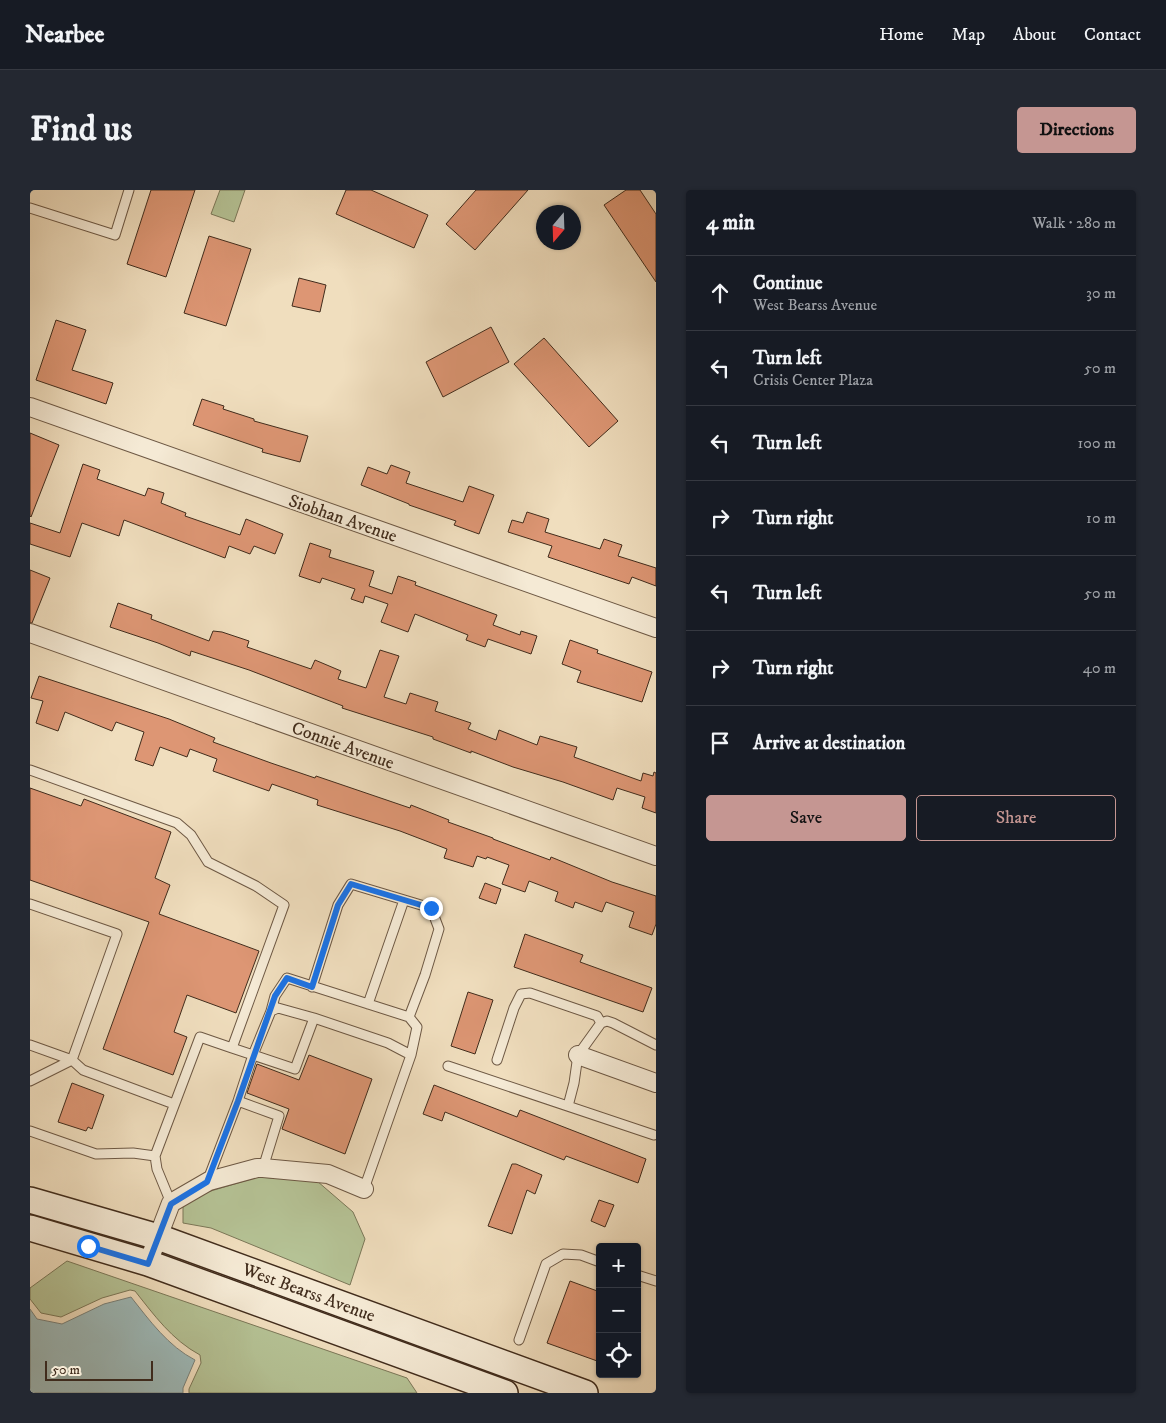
<!DOCTYPE html>
<meta charset="utf-8">
<style>
:root{--surface:#171b24;--page:#242831;--text:#f1f3f6;--muted:#9ea1a6;--line:#363941;--accent:#c59692}
body{margin:0;font-family:"IM FELL DW Pica",serif;background:var(--page);color:var(--text)}
.controls{position:absolute;right:15px;bottom:15px;display:grid;overflow:hidden;border-radius:5px;box-shadow:0 1px 4px #0004}
.controls button{width:45px;height:45px;display:grid;place-items:center;padding:0;border:0;border-bottom:1px solid var(--line);background:var(--surface);color:var(--text);font:25px sans-serif}
.compass{position:absolute;left:506px;top:15px;width:45px;height:45px;border-radius:50%;background:var(--surface);box-shadow:0 1px 4px #0004;rotate:199deg}
.scale{position:absolute;left:15px;bottom:12px;width:108px;box-sizing:border-box;padding-left:5px;border:2px solid #412c1c;border-top:0;font-size:14px;line-height:18px;white-space:nowrap;color:#412c1c;-webkit-text-stroke:4px #f5ead5;paint-order:stroke}
.stop{position:absolute;width:15px;height:15px;margin:-11px;border:4px solid #1a73e8;border-radius:50%;background:#fff}
.stop.end{background:#1a73e8;border-color:#fff;box-shadow:0 1px 5px #0008}
.list{margin:0;padding:0;list-style:none}
h2{display:flex;justify-content:space-between;align-items:center;height:65px;margin:0;padding:0 20px;font-size:21px}
h2 small{font-size:16px;font-weight:400;color:var(--muted)}
.list li{display:grid;grid-template-columns:32px 1fr auto;gap:15px;align-items:center;box-sizing:border-box;height:75px;padding:0 20px;border-top:1px solid var(--line)}
.list b{display:block;font-size:19px;white-space:nowrap}
.list p{margin:0;font-size:16px;white-space:nowrap;color:var(--muted)}
.list em{font-size:16px;font-style:normal;color:var(--muted)}
.actions{display:flex;gap:10px;padding:15px 20px}
.actions a{flex:1;padding:11px 0;border:1px solid var(--accent);border-radius:5px;text-align:center;font-size:18px;color:var(--accent)}
.actions .main{background:var(--accent);color:#111}
.icon{flex:none;width:28px;height:28px;fill:none;stroke:currentColor;stroke-width:2;stroke-linecap:round;stroke-linejoin:round}
.map{position:relative;flex:none;width:626px;height:1203px;overflow:hidden;border-radius:5px}
header{display:flex;align-items:center;gap:30px;box-sizing:border-box;height:70px;padding:0 25px;background:var(--surface);border-bottom:1px solid var(--line)}
header strong{font-size:24px}
nav{display:flex;gap:28px;margin-inline-start:auto;font-size:18px}
.intro{display:flex;align-items:center;justify-content:space-between;box-sizing:border-box;height:120px;padding:0 30px}
h1{margin:0;font-size:35px}
.button{padding:12px 22px;border-radius:5px;background:var(--accent);color:#111;font-size:18px;font-weight:700}
main{display:flex;gap:30px;padding:0 30px}
aside{flex:1;background:var(--surface);border-radius:5px;box-shadow:0 1px 4px #0004}
.map>svg:first-child{display:block}
</style>
<header>
<strong>Nearbee</strong>
<nav><a>Home</a><a>Map</a><a>About</a><a>Contact</a></nav>
</header>
<div class="intro"><h1>Find us</h1><a class="button">Directions</a></div>
<main>
<div class="map">
<svg width="626" height="1203" viewBox="0 0 626 1203">
<rect width="100%" height="100%" fill="#f0debe"/>
<filter id="stains"><feTurbulence type="fractalNoise" baseFrequency=".004" numOctaves="4"/><feColorMatrix values="0 0 0 0 .2 0 0 0 0 .09 0 0 0 0 .02 0 0 0 .5 -.17"/></filter>
<radialGradient id="worn" r=".72"><stop offset=".6" stop-color="#630" stop-opacity="0"/><stop offset="1" stop-color="#630" stop-opacity=".3"/></radialGradient>
<path fill="#b5c295" stroke="#7b7758" d="M 190,0 L 215,0 L 204,32 L 181,24 Z
M 228,987 L 287,991 L 323,1022 L 335,1049 L 320,1095 L 181,1038 L 153,1033 L 153,1016 L 174,1003 Z
M 37,1071 L 377,1188 L 387,1203 L 159,1203 L 159,1199 L 171,1173 L 170,1165 C 142,1150 124,1125 105,1101 L 100,1100 L 72,1108 L 31,1127 L 11,1123 L 0,1109 L 0,1098 Z"/>
<path fill="#9dbaba" stroke="#78817b" d="M 101,1107 C 120,1131 138,1156 165,1170 L 153,1198 L 153,1203 L 0,1203 L 0,1119 L 7,1129 L 32,1134 L 74,1114 Z"/>
<path fill="#dd9674" stroke="#412c1c" d="M 121,0 L 165,0 L 136,87 L 97,74 Z
M 316,0 L 341,0 L 398,25 L 384,58 L 306,24 Z
M 446,0 L 498,0 L 445,60 L 416,34 Z
M 596,0 L 610,0 L 626,24 L 626,92 L 574,15 Z
M 179,46 L 221,59 L 196,136 L 154,123 Z
M 269,88 L 296,95 L 290,122 L 262,116 Z
M 26,130 L 56,140 L 42,180 L 83,193 L 76,214 L 6,190 Z
M 461,137 L 479,172 L 413,207 L 396,172 Z
M 514,148 L 588,231 L 559,257 L 484,174 Z
M 172,209 L 194,216 L 193,219 L 224,229 L 224,231 L 278,246 L 270,272 L 232,262 L 233,259 L 163,235 Z
M 0,243 L 29,255 L 1,327 L 0,326 Z
M 53,274 L 70,280 L 67,289 L 115,306 L 118,298 L 134,303 L 131,313 L 156,323 L 155,326 L 210,345 L 216,329 L 253,344 L 245,364 L 224,356 L 220,364 L 199,356 L 195,368 L 94,330 L 89,346 L 52,333 L 40,367 L 0,354 L 0,333 L 30,343 Z
M 361,275 L 380,282 L 376,293 L 433,312 L 439,296 L 464,305 L 449,344 L 424,335 L 426,331 L 379,315 L 379,314 L 331,295 L 338,277 L 357,284 Z
M 497,322 L 519,329 L 515,342 L 570,359 L 574,349 L 592,355 L 588,366 L 626,378 L 626,396 L 602,387 L 599,394 L 518,367 L 522,356 L 478,342 L 482,330 L 493,333 Z
M 280,353 L 301,360 L 299,367 L 344,381 L 339,396 L 362,404 L 368,386 L 386,392 L 385,395 L 467,425 L 463,435 L 490,445 L 491,441 L 507,446 L 501,464 L 458,449 L 455,457 L 436,450 L 438,445 L 385,424 L 378,442 L 351,432 L 358,414 L 335,406 L 333,413 L 321,409 L 325,399 L 292,388 L 290,393 L 269,386 Z
M 0,380 L 20,388 L 2,433 L 0,433 Z
M 88,413 L 122,425 L 121,429 L 179,451 L 183,441 L 192,442 L 219,451 L 217,457 L 281,479 L 285,470 L 311,481 L 308,489 L 336,498 L 350,460 L 369,466 L 354,507 L 376,514 L 380,503 L 408,512 L 405,521 L 441,533 L 438,539 L 466,550 L 469,540 L 507,555 L 510,546 L 547,557 L 544,567 L 611,591 L 613,583 L 623,586 L 624,582 L 626,583 L 626,623 L 612,618 L 615,607 L 587,598 L 583,610 L 533,592 L 483,577 L 441,561 L 441,563 L 403,549 L 403,547 L 312,518 L 313,516 L 219,480 L 161,461 L 160,466 L 128,453 L 80,437 Z
M 540,450 L 568,460 L 567,463 L 622,482 L 612,512 L 547,492 L 551,481 L 532,474 Z
M 9,486 L 139,529 L 185,548 L 183,552 L 241,573 L 285,588 L 286,586 L 380,618 L 381,615 L 419,630 L 418,632 L 463,648 L 463,649 L 520,670 L 521,667 L 582,692 L 626,706 L 626,734 L 622,745 L 599,737 L 604,722 L 576,712 L 572,722 L 545,712 L 543,718 L 525,711 L 528,702 L 499,691 L 495,702 L 472,694 L 479,675 L 457,667 L 456,669 L 447,666 L 443,677 L 414,668 L 417,659 L 370,641 L 287,615 L 288,610 L 242,594 L 239,601 L 183,581 L 187,569 L 160,559 L 157,567 L 130,557 L 123,576 L 105,570 L 114,542 L 86,532 L 82,541 L 35,522 L 28,541 L 6,533 L 13,511 L 1,508 Z
M 0,598 L 51,616 L 54,609 L 141,642 L 125,688 L 140,695 L 129,724 L 229,761 L 206,823 L 157,805 L 144,842 L 157,847 L 143,885 L 73,859 L 119,732 L 0,690 Z
M 455,693 L 471,699 L 466,714 L 449,708 Z
M 495,744 L 553,765 L 550,772 L 622,798 L 613,822 L 484,777 Z
M 438,802 L 463,810 L 445,864 L 421,856 Z
M 279,865 L 342,889 L 315,964 L 252,939 L 259,919 L 217,903 L 227,874 L 269,890 Z
M 42,893 L 74,905 L 62,939 L 58,937 L 56,941 L 28,932 Z
M 404,895 L 487,927 L 490,920 L 616,969 L 608,993 L 536,966 L 534,970 L 415,922 L 412,931 L 393,924 Z
M 482,974 L 486,974 L 512,985 L 505,1004 L 497,1000 L 482,1044 L 458,1036 Z
M 569,1010 L 584,1015 L 575,1037 L 561,1031 Z
M 540,1091 L 570,1102 L 570,1172 L 517,1153 Z"/>
<g fill="none" stroke-linecap="round" stroke-linejoin="round">
<g stroke="#6d5844" stroke-width="11">
<path id="lane" d="M 0,18 L 85,45 L 99,0
M 0,580 L 147,633 L 161,645 L 178,672 L 226,696 L 254,715 L 202,858 L 170,847 L 125,966 L 127,979 L 141,1013
M 0,714 L 87,744 L 42,870 L 0,891
M 282,797 L 308,715 L 321,694 L 401,718 L 409,739 L 395,785 L 379,827
M 338,814 L 374,710
M 241,821 L 245,806 L 257,788 L 379,827 L 387,837 L 381,865
M 284,828 L 358,853 L 381,865 L 334,999
M 0,855 L 42,870 L 53,880 L 144,914
M 202,858 L 265,879 L 284,828 L 248,818 L 241,821 L 223,865 L 208,911 L 249,926 L 233,978
M 467,870 L 484,818 L 491,804 L 500,803 L 567,826 L 571,833
M 418,876 L 624,945
M 538,916 L 544,893 L 548,865 L 571,833 L 577,831 L 583,833 L 626,855
M 0,941 L 66,964 L 103,963 L 125,966
M 177,992 L 208,911
M 607,1085 L 626,1091
M 489,1150 L 516,1074 L 533,1064 L 551,1065 L 570,1072"/>
</g>
<g stroke="#6d5844" stroke-width="20">
<path id="street" d="M 0,217 L 626,438
M 0,443 L 626,666
M 548,865 L 626,893
M 118,1073 L 141,1013 L 179,991 L 227,978 L 233,978 L 298,984 L 334,999"/>
</g>
<g stroke="#412c1c" stroke-width="28">
<g id="secondary">
<path id="s1" d="M 0,1010 L 128,1047 L 555,1203"/>
<path d="M 0,1038 L 118,1073 L 475,1203"/>
</g>
</g>
<use href="#lane" stroke="#f5ead5" stroke-width="9"/>
<use href="#street" stroke="#f5ead5" stroke-width="18"/>
<use href="#secondary" stroke="#f5ead5" stroke-width="25"/>
</g>
<g fill="none" stroke-linecap="round" stroke-linejoin="round">
<path stroke="#1a73e8" stroke-width="6" d="M 58,1056 L 118,1074 L 141,1014 L 177,992 L 208,911 L 245,806 L 257,788 L 282,797 L 308,715 L 321,694 L 401,718"/>
</g>
<g text-anchor="middle" stroke-width="4" stroke-linejoin="round" paint-order="stroke">
<g font-size="18" fill="#412c1c" stroke="#f5ead5">
<text transform="translate(313 328) rotate(19)" y="6">Siobhan Avenue</text>
<text transform="translate(313 555) rotate(20)" y="6">Connie Avenue</text>
<text dy="6" stroke="none"><textPath href="#s1" startOffset="294">West Bearss Avenue</textPath></text>
</g>
</g>
<rect width="100%" height="100%" filter="url(#stains)"/>
<rect width="100%" height="100%" fill="url(#worn)"/>
</svg>
<div class="controls">
<button>+</button>
<button>−</button>
<button><svg class="icon" aria-label="locate" viewBox="0 0 24 24"><circle cx="12" cy="12" r="6"/><path d="M12 2v4M12 18v4M2 12h4M18 12h4"/></svg></button>
</div>
<svg class="compass" viewBox="-18 -18 36 36"><path d="M0-13l5 13h-10z" fill="#e53935"/><path d="M0 13l5-13h-10z" fill="#9ea1a6"/></svg>
<div class="scale">50 m</div>
<div class="stop" style="left:58px;top:1056px"></div>
<div class="stop end" style="left:401px;top:718px"></div>
</div>
<aside>
<h2>4 min<small>Walk · 280 m</small></h2>
<ul class="list">
<li><svg class="icon" aria-label="ahead" viewBox="0 0 24 24"><path d="M12 20V5M6 11l6-6 6 6"/></svg><div><b>Continue</b><p>West Bearss Avenue</p></div><em>30 m</em></li>
<li><svg class="icon" aria-label="left" viewBox="0 0 24 24"><path d="M17 20v-9H6M10 6l-5 5 5 5"/></svg><div><b>Turn left</b><p>Crisis Center Plaza</p></div><em>50 m</em></li>
<li><svg class="icon" aria-label="left" viewBox="0 0 24 24"><path d="M17 20v-9H6M10 6l-5 5 5 5"/></svg><div><b>Turn left</b></div><em>100 m</em></li>
<li><svg class="icon" aria-label="right" viewBox="0 0 24 24"><path d="M7 20v-9h11M14 6l5 5-5 5"/></svg><div><b>Turn right</b></div><em>10 m</em></li>
<li><svg class="icon" aria-label="left" viewBox="0 0 24 24"><path d="M17 20v-9H6M10 6l-5 5 5 5"/></svg><div><b>Turn left</b></div><em>50 m</em></li>
<li><svg class="icon" aria-label="right" viewBox="0 0 24 24"><path d="M7 20v-9h11M14 6l5 5-5 5"/></svg><div><b>Turn right</b></div><em>40 m</em></li>
<li><svg class="icon" aria-label="arrive" viewBox="0 0 24 24"><path d="M6 21V4h12l-3 4 3 4H6"/></svg><div><b>Arrive at destination</b></div></li>
</ul>
<div class="actions"><a class="main">Save</a><a>Share</a></div>
</aside>
</main>
